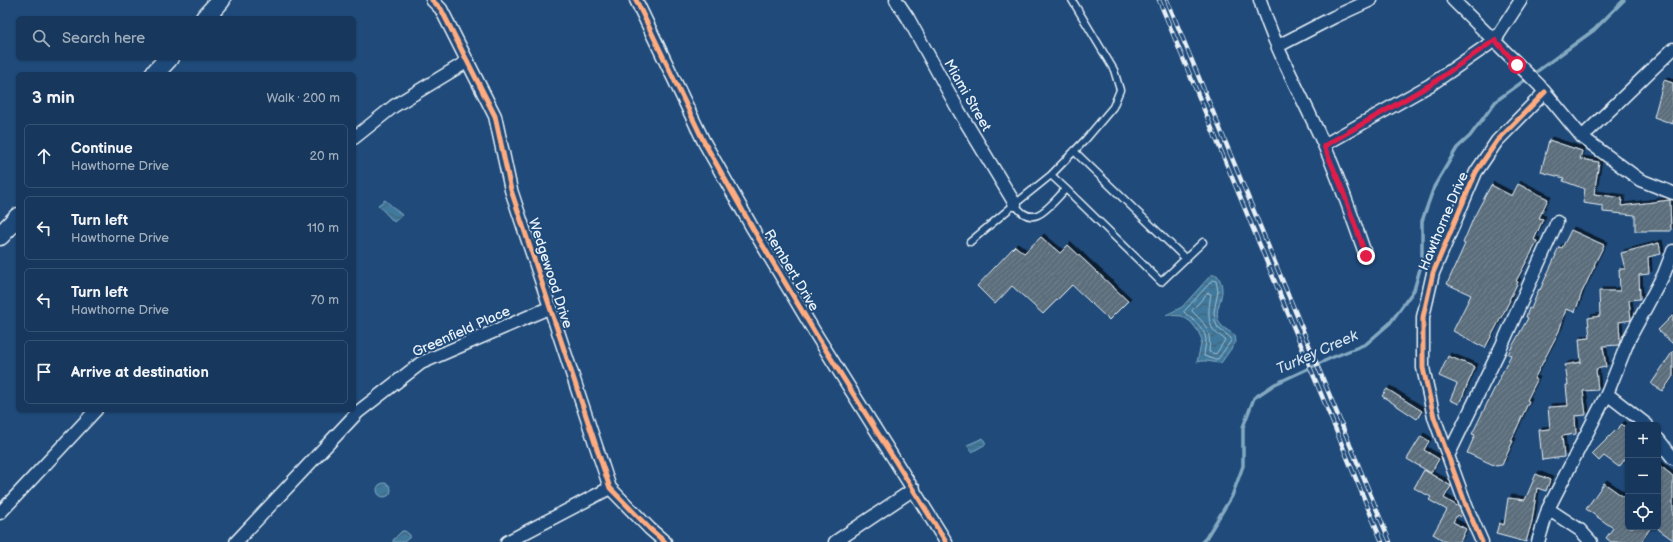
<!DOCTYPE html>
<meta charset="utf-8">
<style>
:root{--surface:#17385c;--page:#203f62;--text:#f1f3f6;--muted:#9eacbb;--line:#365272}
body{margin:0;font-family:"Balsamiq Sans",sans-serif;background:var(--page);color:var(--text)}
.controls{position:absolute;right:12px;bottom:12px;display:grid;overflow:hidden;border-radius:6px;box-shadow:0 1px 3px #0004}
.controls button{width:36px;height:36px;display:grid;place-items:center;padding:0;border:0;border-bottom:1px solid var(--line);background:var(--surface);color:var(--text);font:20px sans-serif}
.stop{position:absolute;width:12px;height:12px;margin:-9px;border:3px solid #e11d48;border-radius:50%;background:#fff}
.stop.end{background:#e11d48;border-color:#fff;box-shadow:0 1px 4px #0008}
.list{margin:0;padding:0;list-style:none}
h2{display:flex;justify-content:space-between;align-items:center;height:52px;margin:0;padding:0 16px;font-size:17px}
h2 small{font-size:13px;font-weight:400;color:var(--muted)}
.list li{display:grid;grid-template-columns:26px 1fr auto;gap:12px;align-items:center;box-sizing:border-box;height:64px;margin:0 8px 8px;padding:0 8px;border:1px solid var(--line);border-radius:6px}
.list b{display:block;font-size:15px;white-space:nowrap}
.list p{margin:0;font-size:13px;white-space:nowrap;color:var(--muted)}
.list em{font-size:13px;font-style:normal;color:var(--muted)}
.icon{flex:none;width:22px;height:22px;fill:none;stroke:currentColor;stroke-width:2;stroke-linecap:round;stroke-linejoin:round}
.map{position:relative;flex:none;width:1673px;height:542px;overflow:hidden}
.search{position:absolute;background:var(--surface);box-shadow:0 1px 3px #0004;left:16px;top:16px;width:340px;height:44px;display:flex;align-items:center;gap:10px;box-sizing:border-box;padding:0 14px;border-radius:6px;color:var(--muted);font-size:15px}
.panel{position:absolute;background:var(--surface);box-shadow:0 1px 3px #0004;left:16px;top:72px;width:340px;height:340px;border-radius:6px}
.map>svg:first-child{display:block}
</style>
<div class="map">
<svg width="1673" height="542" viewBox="0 0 1673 542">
<defs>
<pattern id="water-waves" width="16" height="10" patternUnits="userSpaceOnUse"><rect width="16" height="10" fill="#41799c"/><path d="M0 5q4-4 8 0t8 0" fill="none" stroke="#446073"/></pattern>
<pattern id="building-hatch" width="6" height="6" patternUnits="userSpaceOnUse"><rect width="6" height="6" fill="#5b6e7c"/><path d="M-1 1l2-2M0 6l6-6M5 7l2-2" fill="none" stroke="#73838f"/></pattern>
<filter id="shadow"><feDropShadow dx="3" dy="-3" stdDeviation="0" flood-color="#0009"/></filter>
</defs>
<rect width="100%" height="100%" fill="#1f4a7a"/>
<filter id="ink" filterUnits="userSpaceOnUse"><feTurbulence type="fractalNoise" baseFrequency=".025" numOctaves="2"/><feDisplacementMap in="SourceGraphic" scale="8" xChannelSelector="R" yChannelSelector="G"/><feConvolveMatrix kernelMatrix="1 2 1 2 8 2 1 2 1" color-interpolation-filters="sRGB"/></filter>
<g filter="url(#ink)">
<path fill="url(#water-waves)" stroke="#84a9c1" d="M 385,200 L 402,215 L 394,222 L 378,205 Z
M 1211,275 L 1217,275 C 1220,279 1222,284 1222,289 C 1223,300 1211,315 1222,326 C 1226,330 1231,332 1235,335 L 1236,342 L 1221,363 C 1213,363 1205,359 1197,362 L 1202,340 L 1198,331 L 1191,322 L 1182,316 L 1166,315 L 1182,307 Z
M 983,438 L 986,444 L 972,452 L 967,445 Z
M377 490a7 7 0 1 1 14 0a7 7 0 1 1-14 0Z
M 402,531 L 405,531 L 410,535 L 410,537 L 404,542 L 393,542 L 393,540 Z"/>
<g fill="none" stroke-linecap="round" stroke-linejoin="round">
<path stroke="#a5c1d3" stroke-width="1" d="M 1213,280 L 1216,281 L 1218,291 L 1214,312 L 1215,321 L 1218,328 L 1231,338 L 1231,341 L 1218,359 L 1213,359 L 1204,356 C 1204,351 1206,345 1206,339 C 1204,326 1192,320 1184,312 Z
M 1208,293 L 1211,294 C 1209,306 1206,322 1215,332 C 1218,335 1223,337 1225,340 L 1216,354 L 1209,352 C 1211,330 1207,326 1192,311 Z"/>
<path stroke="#84a9c1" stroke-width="3.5" d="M 1202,542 L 1206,538 L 1232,496 L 1243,466 L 1243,427 L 1254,398 L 1275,384 L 1331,358 L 1366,344 L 1390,323 L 1414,290 L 1422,262 L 1422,221 L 1434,187 L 1457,148 L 1470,136 L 1496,101 L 1594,30 L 1624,0"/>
</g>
<path fill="url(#building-hatch)" stroke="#e8f1f8" filter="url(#shadow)" d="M 1664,80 L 1673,83 L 1673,124 L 1654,117 Z
M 1549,140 L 1582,151 L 1580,159 L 1599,162 L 1594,194 L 1622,198 L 1621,206 L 1670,200 L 1671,231 L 1635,231 L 1635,215 L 1603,212 L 1603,206 L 1583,203 L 1585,189 L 1563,181 L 1564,178 L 1541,172 Z
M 1518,184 L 1548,199 L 1539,218 L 1543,219 L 1534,240 L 1537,241 L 1535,246 L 1516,281 L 1518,282 L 1509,300 L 1510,300 L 1505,310 L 1485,348 L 1453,331 L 1471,295 L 1447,284 L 1465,244 L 1463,243 L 1474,217 L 1491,185 L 1512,196 Z
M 1571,230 L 1604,245 L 1594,265 L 1595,265 L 1582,292 L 1575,312 L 1566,309 L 1559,331 L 1534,379 L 1537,380 L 1527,400 L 1529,401 L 1511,441 L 1513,441 L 1502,465 L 1496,466 L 1467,453 L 1475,435 L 1472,434 L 1511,355 L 1508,354 L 1528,318 L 1526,317 L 1529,308 L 1531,309 L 1539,289 L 1540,290 L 1556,255 L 1555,255 L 1559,247 L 1562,248 Z
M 1041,237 L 1060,253 L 1068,245 L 1128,301 L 1109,320 L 1072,285 L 1043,314 L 1012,286 L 995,304 L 977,286 L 1015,246 L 1024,253 Z
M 1659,243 L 1661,254 L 1648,257 L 1649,274 L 1639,275 L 1640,299 L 1629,300 L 1631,320 L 1619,322 L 1620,340 L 1619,345 L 1603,346 L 1606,367 L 1596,369 L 1598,390 L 1583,391 L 1586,415 L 1575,416 L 1576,434 L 1562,436 L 1564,457 L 1542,460 L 1539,430 L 1550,429 L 1548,407 L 1568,406 L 1566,385 L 1568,385 L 1565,365 L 1581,362 L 1579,339 L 1590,338 L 1588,318 L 1600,316 L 1599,291 L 1620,291 L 1619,269 L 1625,269 L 1621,253 Z
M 1673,315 L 1673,344 L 1658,330 Z
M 1673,351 L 1673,376 L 1663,391 L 1651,384 Z
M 1448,356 L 1475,367 L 1459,404 L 1450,400 L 1457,384 L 1439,376 Z
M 1387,389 L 1422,411 L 1417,419 L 1382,396 Z
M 1622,424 L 1628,430 L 1628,455 L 1619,467 L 1604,456 L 1599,461 L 1592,454 Z
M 1421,436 L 1429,441 L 1424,450 L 1439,459 L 1431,473 L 1407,459 Z
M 1658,464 L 1673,476 L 1673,540 L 1658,529 Z
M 1424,470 L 1451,486 L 1444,498 L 1459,507 L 1462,514 L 1460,517 L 1457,515 L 1453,522 L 1466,529 L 1460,542 L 1446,542 L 1433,534 L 1447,510 L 1429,500 L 1431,497 L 1414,488 Z
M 1536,474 L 1550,480 L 1546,491 L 1537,488 L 1532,521 L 1526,542 L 1496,534 L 1499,523 L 1504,525 L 1508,498 L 1525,500 Z
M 1604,483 L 1628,500 L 1628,527 L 1651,527 L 1641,542 L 1611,542 L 1606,538 L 1613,528 L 1586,509 Z"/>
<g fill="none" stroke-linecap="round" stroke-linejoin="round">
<g stroke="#e8f1f8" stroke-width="9">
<path id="lane" d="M 1074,151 L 1186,259
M 1051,175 L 1066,189
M 1015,204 C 1033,232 1050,205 1066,189 L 1161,282 L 1203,242
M 970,242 L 1015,204 L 1051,175 L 1086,139 L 1113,107 L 1120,90 L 1114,70 L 1072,0"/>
</g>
<g stroke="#e8f1f8" stroke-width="15">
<path id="street" d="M 432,0 L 441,9 L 495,116 L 511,190 L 610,488 L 650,529 L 665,542
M 636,0 L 704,142 L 753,229 L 817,336 L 946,542
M 896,0 L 908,18 L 959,111 L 1015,204
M 1260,0 C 1275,50 1303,97 1324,145 C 1340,181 1353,219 1366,256
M 1453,0 L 1539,85 L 1582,137 L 1640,180 L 1673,193
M 1278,46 L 1334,17 L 1371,0
M 1582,137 L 1673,49
M 354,138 L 394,106 L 468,61
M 1324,145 L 1430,85 L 1495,40 L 1521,0
M 1607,394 L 1647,425
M 1658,439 L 1673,458
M 1448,456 L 1502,345 L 1557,222
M 1548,509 L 1580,530 L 1591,542
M 0,513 L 96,410
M 236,542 L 358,412 L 421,363 L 551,307
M 507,542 L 610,488
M 835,542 L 914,489
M 1482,542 L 1467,508 L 1434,417 L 1423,368 L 1423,317 L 1433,273 L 1476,172 L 1497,141 L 1545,92
M 1538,542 L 1548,509 L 1607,394 L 1629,339 L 1664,274 L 1673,251"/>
</g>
<g stroke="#e8f1f8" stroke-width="21">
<path id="secondary" d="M 205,18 L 221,0
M 154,74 L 169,58
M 0,236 L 18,217"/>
</g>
<use href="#lane" stroke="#1f4a7a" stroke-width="6"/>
<use href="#street" stroke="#1f4a7a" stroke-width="12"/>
<use href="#secondary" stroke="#1f4a7a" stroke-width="18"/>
<g stroke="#e8f1f8" stroke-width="4.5">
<path id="rail" d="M 1159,0 L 1382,542
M 1167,0 L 1390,542"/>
</g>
<use href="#rail" stroke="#1f4a7a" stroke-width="3" stroke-dasharray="9" stroke-linecap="butt"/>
<g stroke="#1f4a7a" stroke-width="8">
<path id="cycleway" d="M 432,0 L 441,9 L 495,116 L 511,190 L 610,488 L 650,529 L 665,542
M 636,0 L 704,142 L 753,229 L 817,336 L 946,542
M 1482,542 L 1467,508 L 1434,417 L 1423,368 L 1423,317 L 1433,273 L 1476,172 L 1497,141 L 1545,92"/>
</g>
<use href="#cycleway" stroke="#ffac80" stroke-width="5"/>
</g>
</g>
<g fill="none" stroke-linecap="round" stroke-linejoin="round" filter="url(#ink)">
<path stroke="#e11d48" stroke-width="5" d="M 1366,256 L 1343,191 L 1324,146 L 1430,85 L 1495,40 L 1517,65"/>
</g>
<g text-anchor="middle" stroke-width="4" stroke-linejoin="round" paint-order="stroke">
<g font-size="14" fill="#e8f1f8" stroke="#1f4a7a">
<text transform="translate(968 95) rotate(60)" y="5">Miami Street</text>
<text transform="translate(1443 221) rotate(-67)" y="5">Hawthorne Drive</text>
<text transform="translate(792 270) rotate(59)" y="5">Rembert Drive</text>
<text transform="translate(551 273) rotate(72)" y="5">Wedgewood Drive</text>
<text transform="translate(461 331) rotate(-24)" y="5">Greenfield Place</text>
</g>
<g font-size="15" font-style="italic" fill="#cfdfea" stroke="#1f4a7a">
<text transform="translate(1317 352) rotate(-24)" y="5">Turkey Creek</text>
</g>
</g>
</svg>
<div class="controls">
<button>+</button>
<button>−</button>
<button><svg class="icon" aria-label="locate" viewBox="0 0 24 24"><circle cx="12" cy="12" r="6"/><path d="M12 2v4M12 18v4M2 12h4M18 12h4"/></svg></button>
</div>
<div class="stop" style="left:1517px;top:65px"></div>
<div class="stop end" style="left:1366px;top:256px"></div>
<div class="search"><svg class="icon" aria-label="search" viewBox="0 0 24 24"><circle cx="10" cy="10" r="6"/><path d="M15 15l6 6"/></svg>Search here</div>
<section class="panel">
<h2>3 min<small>Walk · 200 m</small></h2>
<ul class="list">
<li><svg class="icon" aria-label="ahead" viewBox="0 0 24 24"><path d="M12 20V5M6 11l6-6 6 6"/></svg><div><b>Continue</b><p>Hawthorne Drive</p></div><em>20 m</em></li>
<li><svg class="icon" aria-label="left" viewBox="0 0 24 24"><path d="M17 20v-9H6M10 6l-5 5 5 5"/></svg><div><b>Turn left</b><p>Hawthorne Drive</p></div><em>110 m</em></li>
<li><svg class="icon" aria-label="left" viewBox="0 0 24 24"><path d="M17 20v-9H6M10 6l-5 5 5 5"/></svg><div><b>Turn left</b><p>Hawthorne Drive</p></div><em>70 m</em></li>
<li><svg class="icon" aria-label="arrive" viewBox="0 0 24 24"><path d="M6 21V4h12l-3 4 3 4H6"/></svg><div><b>Arrive at destination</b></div></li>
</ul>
</section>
</div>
